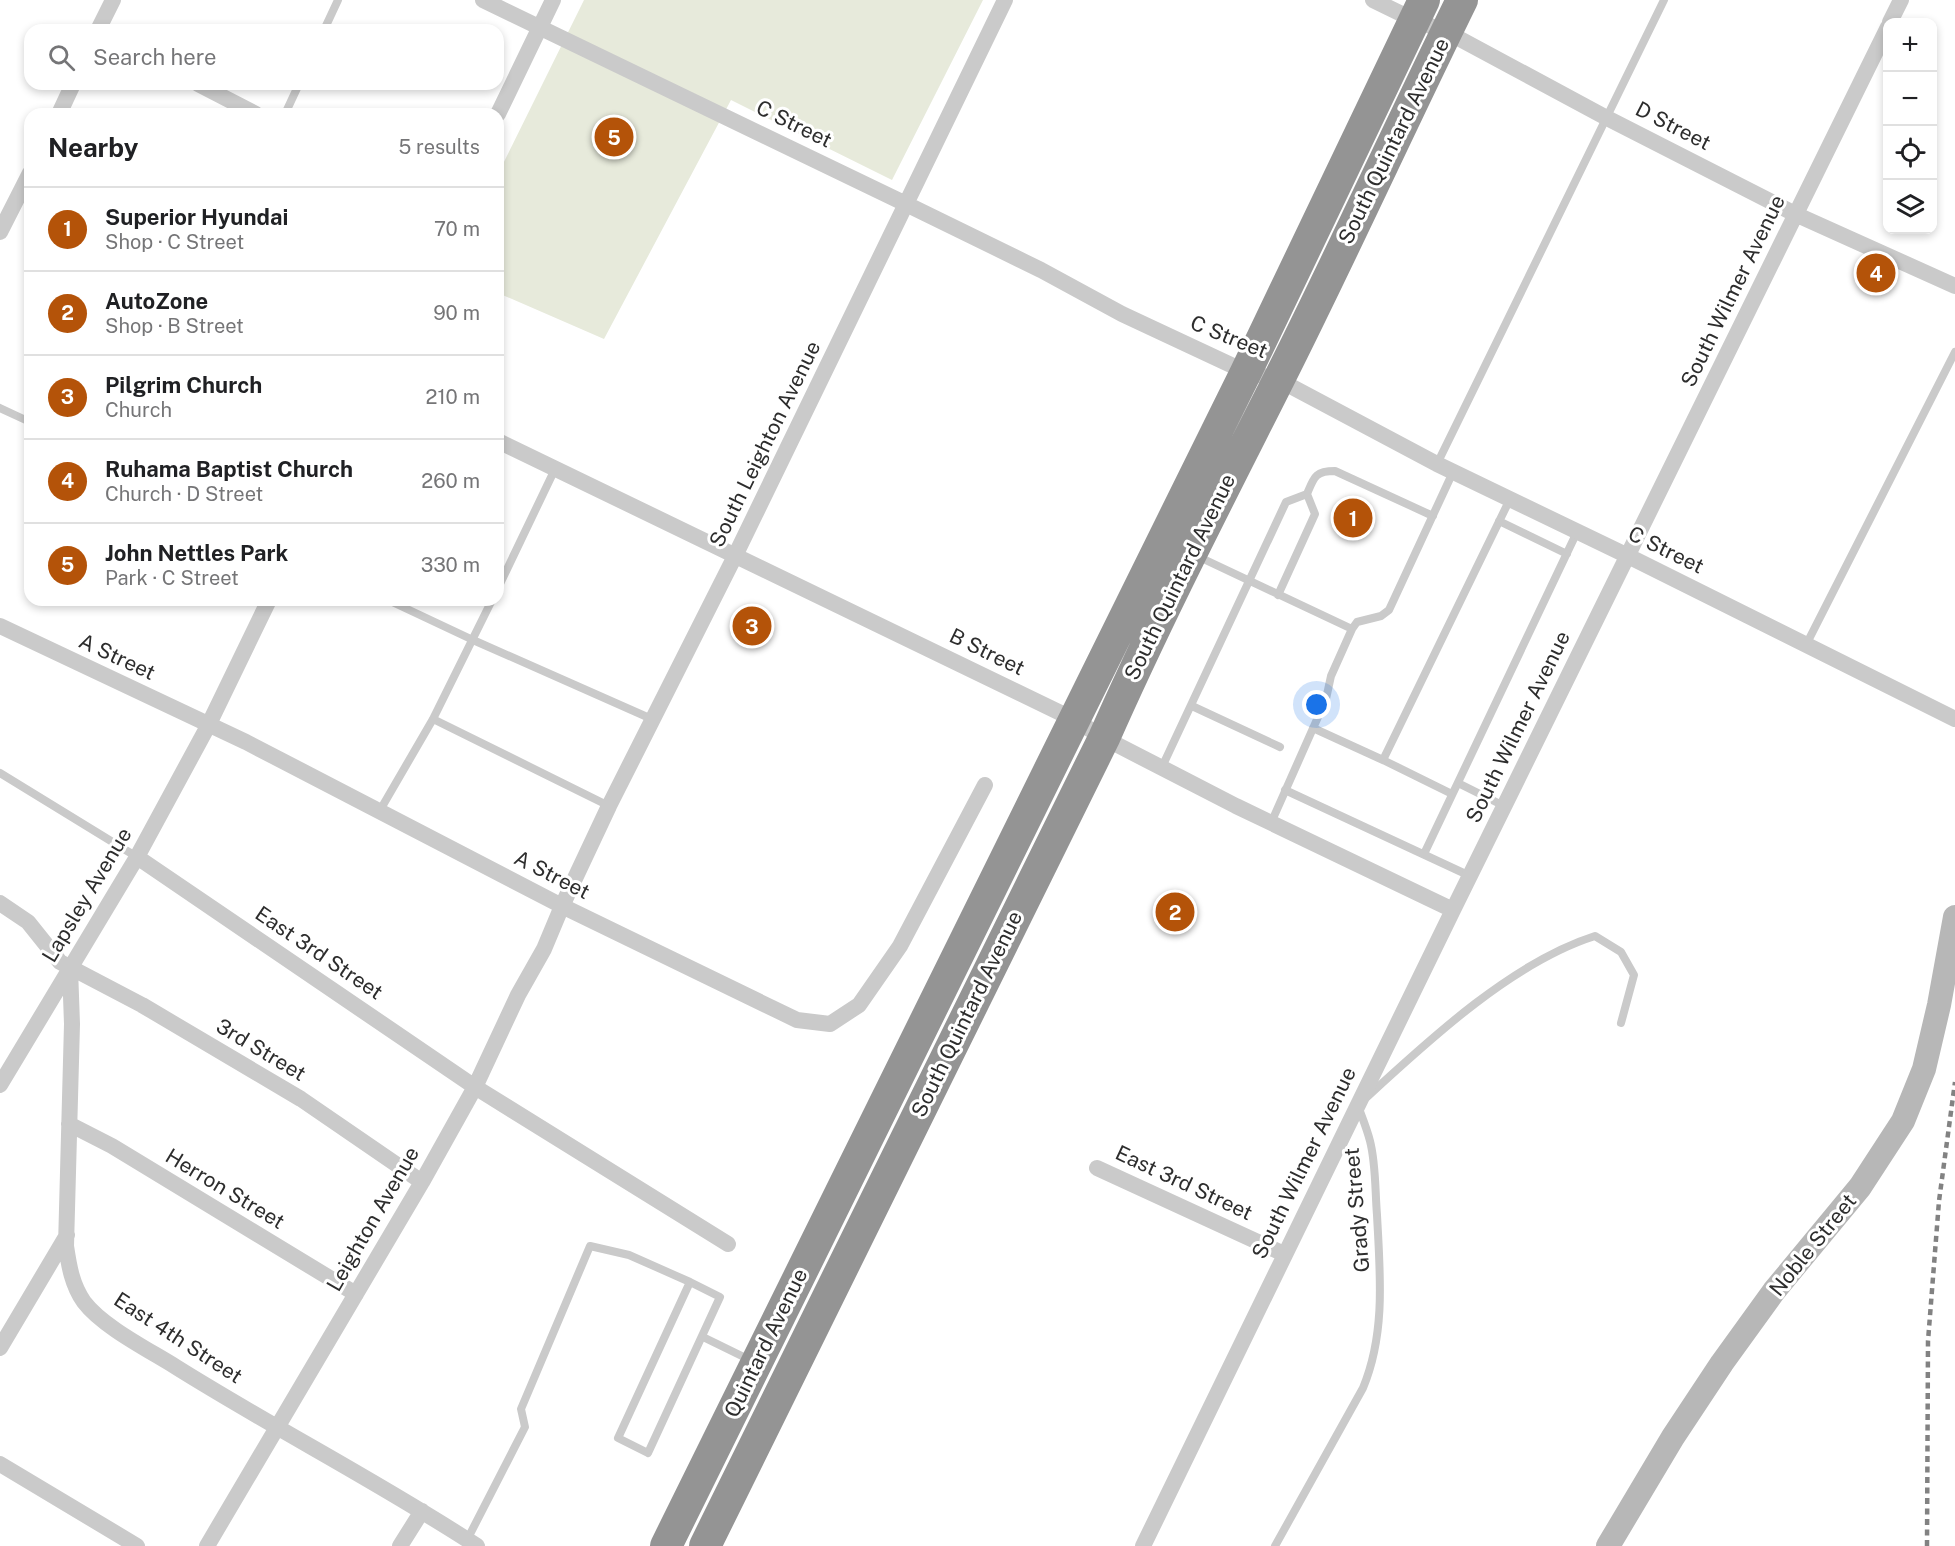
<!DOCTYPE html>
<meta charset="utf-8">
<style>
:root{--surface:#fff;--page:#f6f6f6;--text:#202124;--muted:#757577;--line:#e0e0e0;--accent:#b45309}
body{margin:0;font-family:"Public Sans",sans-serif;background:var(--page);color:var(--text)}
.controls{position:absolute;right:18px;top:18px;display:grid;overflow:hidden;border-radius:12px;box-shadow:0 3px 9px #0003}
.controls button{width:54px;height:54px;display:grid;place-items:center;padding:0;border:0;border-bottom:2px solid var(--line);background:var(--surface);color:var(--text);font:30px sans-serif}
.you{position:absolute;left:1317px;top:705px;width:21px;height:21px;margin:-15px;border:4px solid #fff;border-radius:50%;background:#1a73e8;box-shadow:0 0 0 9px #1a73e833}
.badge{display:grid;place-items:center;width:39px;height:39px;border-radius:50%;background:var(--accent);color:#fff;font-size:20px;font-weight:700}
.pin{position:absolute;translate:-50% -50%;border:3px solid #fff;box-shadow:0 2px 6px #0006}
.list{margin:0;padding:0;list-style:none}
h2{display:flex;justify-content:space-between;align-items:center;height:78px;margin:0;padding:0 24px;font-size:26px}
h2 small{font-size:20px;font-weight:400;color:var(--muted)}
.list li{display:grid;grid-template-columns:39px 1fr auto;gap:18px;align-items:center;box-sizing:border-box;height:84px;padding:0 24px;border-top:2px solid var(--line)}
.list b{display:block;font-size:22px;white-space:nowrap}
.list p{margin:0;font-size:20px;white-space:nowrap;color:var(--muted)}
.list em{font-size:20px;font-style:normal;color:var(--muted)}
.icon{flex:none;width:33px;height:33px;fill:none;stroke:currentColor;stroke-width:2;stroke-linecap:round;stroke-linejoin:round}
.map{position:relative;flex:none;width:1955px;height:1546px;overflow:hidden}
.search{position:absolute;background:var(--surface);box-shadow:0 3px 9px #0003;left:24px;top:24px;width:480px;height:66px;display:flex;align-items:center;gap:15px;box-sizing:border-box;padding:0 21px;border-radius:18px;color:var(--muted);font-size:22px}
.panel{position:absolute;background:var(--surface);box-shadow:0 3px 9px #0003;left:24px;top:108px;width:480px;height:498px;border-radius:18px}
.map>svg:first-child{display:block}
</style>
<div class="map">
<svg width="1955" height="1546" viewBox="0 0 1955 1546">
<rect width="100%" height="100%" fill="#fff"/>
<path fill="#e7eadb" d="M 584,0 L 983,0 L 892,180 L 731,100 L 604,339 L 498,293 L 498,174 Z"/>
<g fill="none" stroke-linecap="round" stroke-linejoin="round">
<path stroke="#cacaca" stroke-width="8" d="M 324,30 L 338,0
M 285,114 L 299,84
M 0,408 L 30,422
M 1437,464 L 1664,0
M 1499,521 L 1567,554
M 1197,556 L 1352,629 L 1357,622 L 1381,616 L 1389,610 L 1453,472
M 498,588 L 555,469
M 1278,595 L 1315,514 L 1307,494
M 388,600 L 473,640 L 654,720
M 1806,645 L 1955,352
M 1192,706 L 1280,747
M 433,719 L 609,806
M 1313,728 L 1383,760 L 1510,499
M 1383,760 L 1452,794
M 1162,767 L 1286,502 L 1307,494 C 1314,477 1315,471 1335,471 L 1433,516
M 0,773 L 137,857
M 1458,783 L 1504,806
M 1285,790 L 1470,876
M 379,812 L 433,719 L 492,600
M 1271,823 L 1326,699 L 1331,676 L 1352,629
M 1424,854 L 1577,532
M 1367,1097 C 1430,1039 1513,962 1595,936 L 1621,952 L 1634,975 L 1621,1023
M 690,1282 L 720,1297 L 648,1453 L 618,1438 Z
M 703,1337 L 750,1360
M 467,1540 L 525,1427 L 521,1409 L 590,1246 L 629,1255 L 690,1282
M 1275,1546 L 1363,1388 C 1386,1333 1380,1273 1377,1215 C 1375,1191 1376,1164 1370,1141 C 1367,1129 1362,1117 1358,1106"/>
<path stroke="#cacaca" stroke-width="16" d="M 483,0 L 906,204 L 1041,270 L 1122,314 L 1246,372 L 1279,380 L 1437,464 L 1628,556 L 1955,719
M 1373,0 L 1414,20 L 1447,32 L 1605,117 L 1795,214 L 1955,286
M 1890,22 L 1901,0
M 98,30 L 113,0
M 198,84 L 256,114
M 59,114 L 73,84
M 498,114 L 553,0
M 0,232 L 30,173
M 498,441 L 1073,719 L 1104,738 L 1236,806 L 1453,910
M 0,626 L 246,742 L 562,906 L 797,1020 L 830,1024 L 859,1005 L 900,946 L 985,785
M 137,857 L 475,1087 L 728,1244
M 0,903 L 28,922 L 60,962 L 142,1005 L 301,1099 L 422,1182
M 70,968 L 72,1024 L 66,1246 C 69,1266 72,1285 84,1302 C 103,1327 149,1350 176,1367 C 275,1429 379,1482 477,1546
M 0,1085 L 137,857 L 208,726 L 269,600
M 69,1124 L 112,1146 L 356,1294
M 1097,1168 L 1284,1254
M 0,1348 L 67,1235
M 0,1464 L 137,1546
M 207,1546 L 422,1182 L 475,1087 L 518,995 L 544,949 L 562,906 L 609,806 L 735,556 L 1005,0
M 400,1546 L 422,1511
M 1143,1546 L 1453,910 L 1888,27"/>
<path stroke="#b7b7b7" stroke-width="24" d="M 1608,1546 L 1673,1437 L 1722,1363 L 1774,1291 L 1860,1187 L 1903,1121 L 1924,1069 L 1939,1005 L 1955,917"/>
<path stroke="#949494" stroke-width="32" d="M 666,1546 L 1246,372 L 1424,0
M 705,1546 L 1104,738 C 1158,616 1219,498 1279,379 C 1342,254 1400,126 1462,0"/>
<path stroke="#828282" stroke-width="4.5" stroke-dasharray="6 4.5" stroke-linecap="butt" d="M 1927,1546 L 1928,1341 L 1939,1201 L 1955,1082"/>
</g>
<g text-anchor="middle" stroke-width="6" stroke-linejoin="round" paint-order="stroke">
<g font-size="21" fill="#2d2d2d" stroke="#fff">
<text transform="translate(794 124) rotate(26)" y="7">C Street</text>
<text transform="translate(1673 126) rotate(27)" y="7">D Street</text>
<text transform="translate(1394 141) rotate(-64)" y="7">South Quintard Avenue</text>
<text transform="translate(1733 291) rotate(-64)" y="7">South Wilmer Avenue</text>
<text transform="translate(1229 337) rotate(22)" y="7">C Street</text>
<text transform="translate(765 444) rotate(-64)" y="7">South Leighton Avenue</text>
<text transform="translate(1666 550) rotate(26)" y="7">C Street</text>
<text transform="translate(1180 577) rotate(-64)" y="7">South Quintard Avenue</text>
<text transform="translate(987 652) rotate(26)" y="7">B Street</text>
<text transform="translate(117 657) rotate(25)" y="7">A Street</text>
<text transform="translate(1518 727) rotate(-64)" y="7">South Wilmer Avenue</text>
<text transform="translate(552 875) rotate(27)" y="7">A Street</text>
<text transform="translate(87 895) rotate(-59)" y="7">Lapsley Avenue</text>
<text transform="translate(319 953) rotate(34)" y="7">East 3rd Street</text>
<text transform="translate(967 1014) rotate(-64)" y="7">South Quintard Avenue</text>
<text transform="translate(261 1050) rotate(31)" y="7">3rd Street</text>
<text transform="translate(1304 1163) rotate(-64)" y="7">South Wilmer Avenue</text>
<text transform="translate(1184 1183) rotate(25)" y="7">East 3rd Street</text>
<text transform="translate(225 1189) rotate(31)" y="7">Herron Street</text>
<text transform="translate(1357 1210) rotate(-95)" y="7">Grady Street</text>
<text transform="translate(373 1219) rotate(-60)" y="7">Leighton Avenue</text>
<text transform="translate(1813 1245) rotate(-51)" y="7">Noble Street</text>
<text transform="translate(178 1338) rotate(33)" y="7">East 4th Street</text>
<text transform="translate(766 1343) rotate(-64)" y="7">Quintard Avenue</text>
</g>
</g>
</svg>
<div class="controls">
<button>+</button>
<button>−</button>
<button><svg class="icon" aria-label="locate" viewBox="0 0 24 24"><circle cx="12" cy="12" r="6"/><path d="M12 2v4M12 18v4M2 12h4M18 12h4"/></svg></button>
<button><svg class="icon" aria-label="layers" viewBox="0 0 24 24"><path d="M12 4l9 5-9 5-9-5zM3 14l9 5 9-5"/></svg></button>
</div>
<div class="you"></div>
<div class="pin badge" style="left:1353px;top:518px">1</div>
<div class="pin badge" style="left:1175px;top:912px">2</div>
<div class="pin badge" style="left:752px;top:626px">3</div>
<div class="pin badge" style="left:1876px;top:273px">4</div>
<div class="pin badge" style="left:614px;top:137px">5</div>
<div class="search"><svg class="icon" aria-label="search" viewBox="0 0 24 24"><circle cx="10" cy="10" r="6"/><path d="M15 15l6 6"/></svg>Search here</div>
<section class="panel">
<h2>Nearby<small>5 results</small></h2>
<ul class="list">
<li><span class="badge">1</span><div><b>Superior Hyundai</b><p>Shop · C Street</p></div><em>70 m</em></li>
<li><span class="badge">2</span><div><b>AutoZone</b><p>Shop · B Street</p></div><em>90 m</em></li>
<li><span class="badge">3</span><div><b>Pilgrim Church</b><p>Church</p></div><em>210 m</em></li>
<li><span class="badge">4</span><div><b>Ruhama Baptist Church</b><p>Church · D Street</p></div><em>260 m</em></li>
<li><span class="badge">5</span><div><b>John Nettles Park</b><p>Park · C Street</p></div><em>330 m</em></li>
</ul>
</section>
</div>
